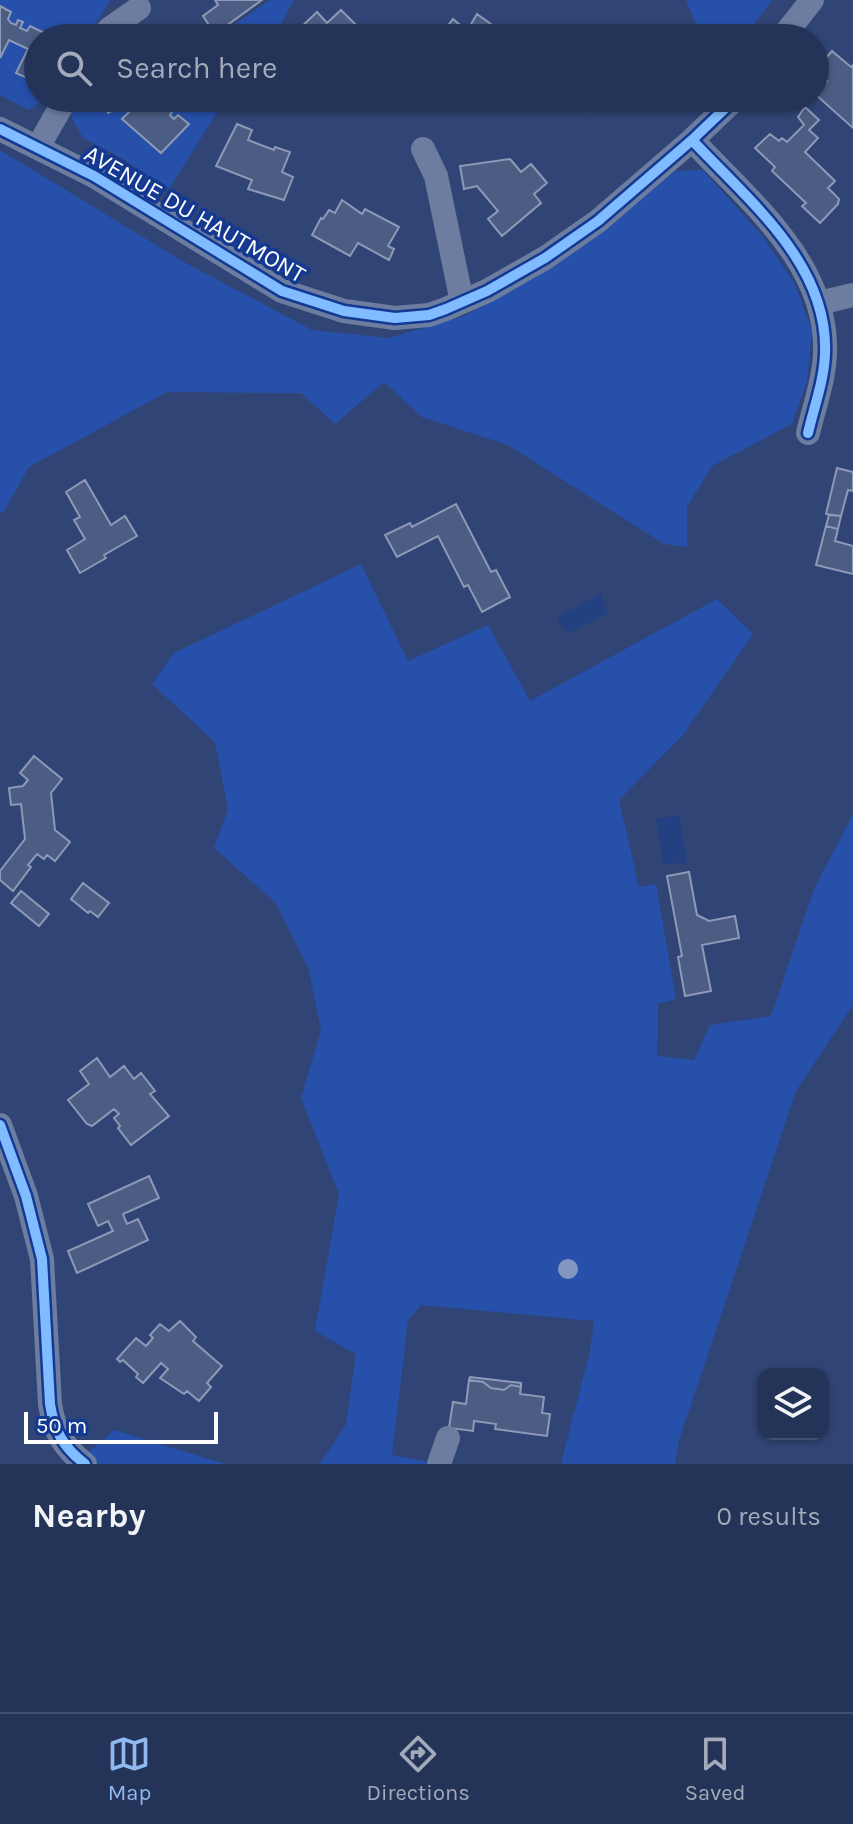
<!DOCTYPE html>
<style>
:root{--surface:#243458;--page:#2c3c5e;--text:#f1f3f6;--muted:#a3aaba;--line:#414f6e;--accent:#90b9f0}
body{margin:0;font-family:Karla,sans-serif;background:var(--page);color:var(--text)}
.controls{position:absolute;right:24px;bottom:24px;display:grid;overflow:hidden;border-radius:16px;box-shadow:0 2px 6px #0004}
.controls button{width:72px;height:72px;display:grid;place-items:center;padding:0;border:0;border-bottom:2px solid var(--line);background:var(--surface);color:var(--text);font:40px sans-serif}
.scale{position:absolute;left:24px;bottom:20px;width:194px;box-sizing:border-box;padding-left:8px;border:4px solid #fff;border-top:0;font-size:22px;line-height:28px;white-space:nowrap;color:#fff;-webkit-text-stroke:6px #133992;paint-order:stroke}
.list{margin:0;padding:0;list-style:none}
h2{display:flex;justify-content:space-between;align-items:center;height:104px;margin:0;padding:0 32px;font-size:34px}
h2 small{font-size:26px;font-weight:400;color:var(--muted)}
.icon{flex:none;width:44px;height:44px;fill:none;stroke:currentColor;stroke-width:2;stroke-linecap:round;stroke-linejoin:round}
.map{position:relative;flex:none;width:853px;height:1464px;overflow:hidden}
.search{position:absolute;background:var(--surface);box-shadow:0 2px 6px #0004;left:24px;right:24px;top:24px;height:88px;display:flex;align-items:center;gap:20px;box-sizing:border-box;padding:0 28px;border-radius:44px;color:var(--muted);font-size:30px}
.sheet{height:248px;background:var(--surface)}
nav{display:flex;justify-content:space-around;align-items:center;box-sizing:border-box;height:112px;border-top:2px solid var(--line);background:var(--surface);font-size:22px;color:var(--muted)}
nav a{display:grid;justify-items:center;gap:4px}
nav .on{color:var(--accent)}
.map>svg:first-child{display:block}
</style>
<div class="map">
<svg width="853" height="1464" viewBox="0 0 853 1464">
<rect width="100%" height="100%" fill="#304575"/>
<path fill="#2650aa" d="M 0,0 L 110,0 L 87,38 L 38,38 L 38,98 L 46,98 L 29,110 L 0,95 Z
M 270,0 L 294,0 L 273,38 L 215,38 Z
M 686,0 L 772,0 L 744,38 L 702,38 Z
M 80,98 L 226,98 L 169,189 L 122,158 L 83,138 L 70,115 Z
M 0,150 L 184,262 L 312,330 L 389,338 L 464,316 L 527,282 L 599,234 L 675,171 L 703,170 L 763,237 L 795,284 L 812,331 L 807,381 L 792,424 L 712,466 L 687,507 L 687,547 L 664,544 L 508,445 L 422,417 L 384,382 L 335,424 L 301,393 L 167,392 L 29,467 L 3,513 L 0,512 Z
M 361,564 L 408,661 L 488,625 L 530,701 L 717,599 L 753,634 L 683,735 L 619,800 L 639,887 L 656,884 L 676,999 L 658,1004 L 657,1056 L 694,1060 L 710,1025 L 771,1016 L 814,889 L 853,814 L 853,1005 L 796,1091 L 679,1440 L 675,1464 L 561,1464 L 590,1351 L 594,1321 L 421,1305 L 408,1320 L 392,1455 L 439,1464 L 320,1464 L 346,1424 L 356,1354 L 315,1331 L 339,1194 L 301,1098 L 321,1030 L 308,967 L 276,903 L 214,848 L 228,809 L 215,742 L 152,684 L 174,653 Z
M 114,1430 L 225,1464 L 75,1464 Z"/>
<path fill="#234081" d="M 600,594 L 608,613 L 567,634 L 557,617 Z
M 679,815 L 687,863 L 663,864 L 656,819 Z"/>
<path fill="#4b5d83" stroke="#8d99b6" stroke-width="2" d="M 215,0 L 262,0 L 215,34 L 203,16 L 218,5 Z
M 0,6 L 11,12 L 8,19 L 11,23 L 16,25 L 18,20 L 23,22 L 20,28 L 27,31 L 30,26 L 55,38 L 38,38 L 38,83 L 16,73 L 28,49 L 9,40 L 0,58 Z
M 341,10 L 358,27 L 347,36 L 349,38 L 304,38 L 297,31 L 317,12 L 327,23 Z
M 477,14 L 495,27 L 487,38 L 440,36 L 453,19 L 467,31 Z
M 832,51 L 851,67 L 853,65 L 853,128 L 815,94 L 827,81 L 815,71 Z
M 168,98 L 176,106 L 170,115 L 174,119 L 178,115 L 189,124 L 161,153 L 122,119 L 133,108 L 130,102 L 108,113 L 101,99 Z
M 578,98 L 605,98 L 590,111 Z
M 805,107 L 819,120 L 809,130 L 818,138 L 805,152 L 835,181 L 828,188 L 839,199 L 838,204 L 820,223 L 802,206 L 806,203 L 772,171 L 775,167 L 755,148 L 770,134 L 779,141 L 782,138 L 787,142 L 804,125 L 798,117 Z
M 237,124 L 252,130 L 248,140 L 274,150 L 275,147 L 290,152 L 282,172 L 293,177 L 284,200 L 248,189 L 252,180 L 216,166 Z
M 510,159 L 521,172 L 531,164 L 547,183 L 534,194 L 541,203 L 502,236 L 488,219 L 498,211 L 477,186 L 464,189 L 460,166 Z
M 342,200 L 362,214 L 365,209 L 399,227 L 388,246 L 394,249 L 389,260 L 358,243 L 350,256 L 312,235 L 321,218 L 323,219 L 329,210 L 335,213 Z
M 837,468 L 853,472 L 853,491 L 848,490 L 841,516 L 826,514 Z
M 85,480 L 111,525 L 125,516 L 137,536 L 104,555 L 106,558 L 80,573 L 67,550 L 85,539 L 74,520 L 80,517 L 66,492 Z
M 456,504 L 491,572 L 496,570 L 510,597 L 482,612 L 468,585 L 464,587 L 438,536 L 397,557 L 385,535 L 410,523 L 412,527 Z
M 829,515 L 841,516 L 838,529 L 826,526 Z
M 826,526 L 838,529 L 835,541 L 853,546 L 853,574 L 816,565 Z
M 34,756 L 62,779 L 51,793 L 55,830 L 70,842 L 55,861 L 47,855 L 44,859 L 37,854 L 28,865 L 31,867 L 13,891 L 0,880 L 0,871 L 25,839 L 21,804 L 11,805 L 9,788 L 23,786 L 28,780 L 20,773 Z
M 689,872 L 697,915 L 709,921 L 735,916 L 739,938 L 702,945 L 711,991 L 685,996 L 678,957 L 682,956 L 667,876 Z
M 83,883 L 109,903 L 98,917 L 90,911 L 88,913 L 71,899 Z
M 21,891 L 49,914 L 39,926 L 11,903 Z
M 97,1058 L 110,1077 L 124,1066 L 134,1079 L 141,1073 L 155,1091 L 150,1094 L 169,1116 L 131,1145 L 118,1128 L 120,1126 L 114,1118 L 119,1114 L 114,1109 L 92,1126 L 87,1124 L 68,1100 L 89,1084 L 80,1071 Z
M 149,1176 L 159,1198 L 123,1214 L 127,1224 L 138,1219 L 148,1240 L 77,1273 L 68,1251 L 113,1231 L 108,1221 L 98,1226 L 88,1204 Z
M 180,1321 L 196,1337 L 193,1341 L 222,1366 L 207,1383 L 211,1387 L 199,1401 L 187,1391 L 184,1394 L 160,1378 L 168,1369 L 161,1363 L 143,1383 L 136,1377 L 138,1374 L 123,1360 L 120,1362 L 117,1359 L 136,1338 L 146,1346 L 153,1338 L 150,1335 L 160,1324 L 169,1331 Z
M 470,1377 L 521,1383 L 521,1387 L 511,1385 L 504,1390 L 491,1388 L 483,1382 L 469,1380 Z
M 469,1380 L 483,1382 L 491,1388 L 504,1390 L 511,1385 L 521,1387 L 520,1394 L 544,1397 L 542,1413 L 550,1414 L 547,1436 L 495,1429 L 496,1424 L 474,1421 L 473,1431 L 449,1428 L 453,1402 L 466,1404 Z"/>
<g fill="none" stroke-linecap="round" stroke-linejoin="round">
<path stroke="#6d7da0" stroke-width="24" d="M 103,38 L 109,29 L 139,8
M 782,38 L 812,0
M 0,129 L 94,176 L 282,291 L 344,311 L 395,318 L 429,315 L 446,309 L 487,291 L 545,258 L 598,221 L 692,140 L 736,98
M 692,140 C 748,200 829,264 825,354 C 824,381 814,407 808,433
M 38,147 L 66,98
M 423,149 L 436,176 L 462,302
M 819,303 L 853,295
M 0,1125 L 26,1196 L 42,1259 L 50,1404 C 54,1431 64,1448 85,1464
M 439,1464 L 448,1438"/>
<g stroke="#133992" stroke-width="15">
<path id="cycleway" d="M 0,129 L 94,176 L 282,291 L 344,311 L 395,318 L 429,315 L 446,309 L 487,291 L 545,258 L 598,221 L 692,140 L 736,98
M 692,140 C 748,200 829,264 825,354 C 824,381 814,407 808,433
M 0,1125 L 26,1196 L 42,1259 L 50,1404 C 54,1431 64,1448 85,1464"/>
</g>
<use href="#cycleway" stroke="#80bcff" stroke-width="10"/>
</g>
<circle fill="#8396c0" cx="568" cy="1269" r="10"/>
<g text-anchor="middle" stroke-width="7" stroke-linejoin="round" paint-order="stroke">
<g font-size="24" fill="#fff" stroke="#133992">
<text transform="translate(195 214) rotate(30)" y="8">AVENUE DU HAUTMONT</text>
</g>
</g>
</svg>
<div class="controls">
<button><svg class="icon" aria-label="layers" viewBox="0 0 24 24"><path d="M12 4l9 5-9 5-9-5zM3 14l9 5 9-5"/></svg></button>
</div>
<div class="scale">50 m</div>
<div class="search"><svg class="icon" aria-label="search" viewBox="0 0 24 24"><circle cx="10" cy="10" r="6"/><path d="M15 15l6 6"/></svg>Search here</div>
</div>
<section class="sheet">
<h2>Nearby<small>0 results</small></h2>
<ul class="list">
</ul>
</section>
<nav>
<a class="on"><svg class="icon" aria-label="map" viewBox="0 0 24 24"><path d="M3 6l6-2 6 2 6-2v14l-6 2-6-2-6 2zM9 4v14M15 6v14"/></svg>Map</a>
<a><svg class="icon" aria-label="directions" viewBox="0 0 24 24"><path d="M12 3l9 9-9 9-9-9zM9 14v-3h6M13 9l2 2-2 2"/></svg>Directions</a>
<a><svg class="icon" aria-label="saved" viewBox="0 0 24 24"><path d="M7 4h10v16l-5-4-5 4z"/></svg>Saved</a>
</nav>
